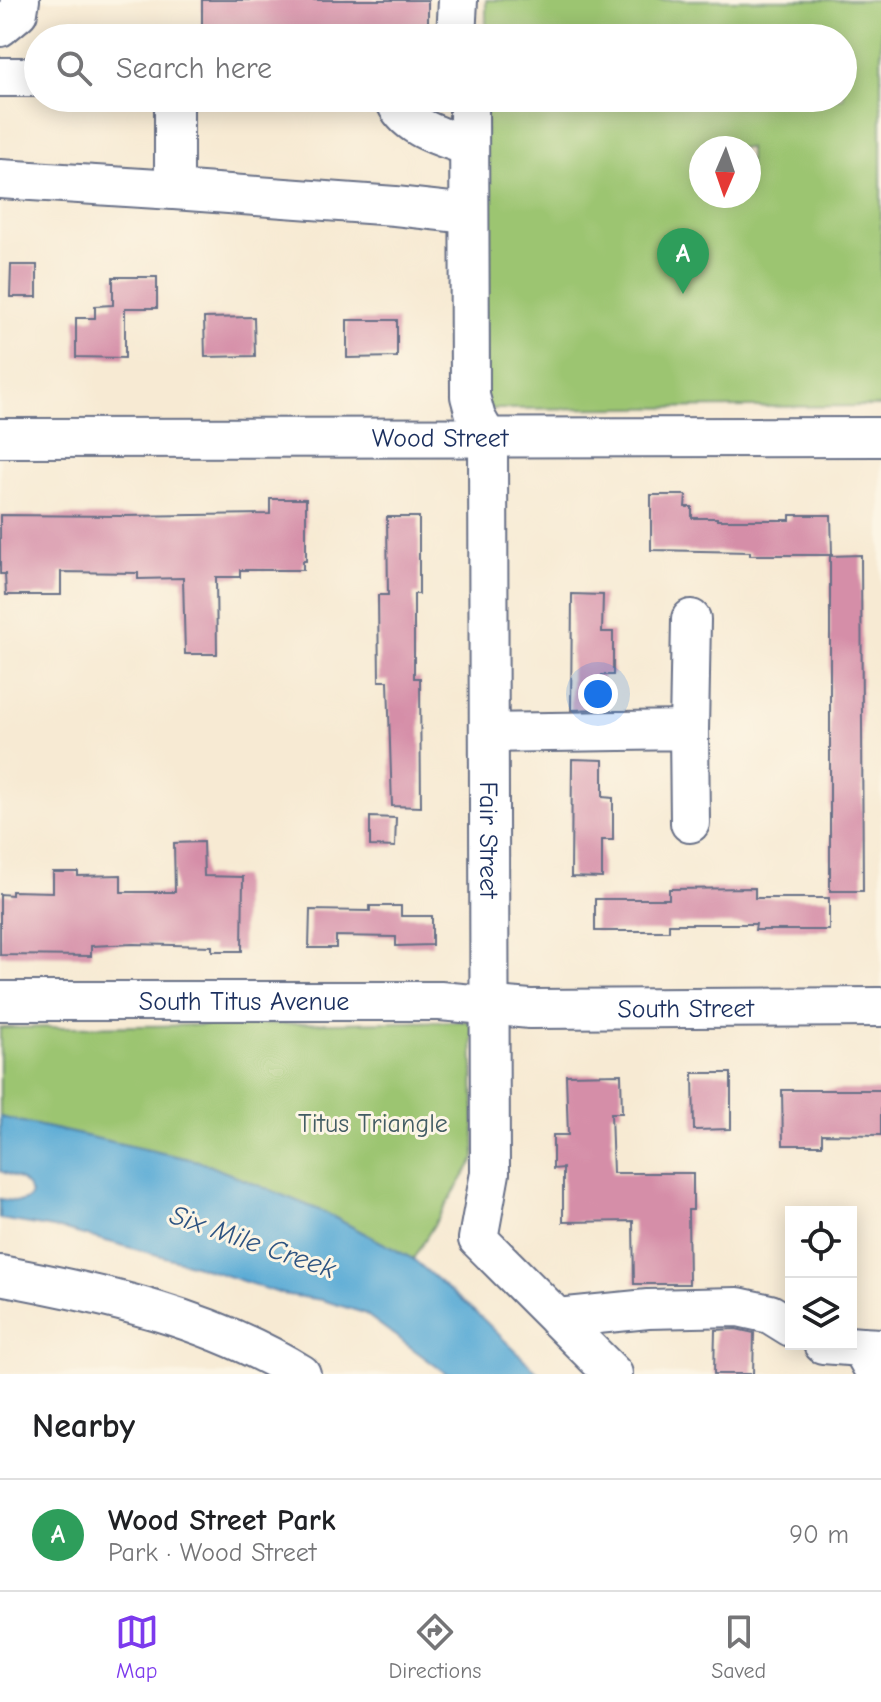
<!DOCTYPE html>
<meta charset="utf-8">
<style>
:root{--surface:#fff;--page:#f2f2f2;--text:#202124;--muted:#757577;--line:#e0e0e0;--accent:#7c3aed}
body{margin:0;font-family:"Comic Neue",sans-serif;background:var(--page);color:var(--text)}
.controls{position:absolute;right:24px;bottom:24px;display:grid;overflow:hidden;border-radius:0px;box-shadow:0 4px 20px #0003}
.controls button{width:72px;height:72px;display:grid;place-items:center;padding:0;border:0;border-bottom:2px solid var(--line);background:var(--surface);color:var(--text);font:40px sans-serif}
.compass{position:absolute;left:689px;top:136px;width:72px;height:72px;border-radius:50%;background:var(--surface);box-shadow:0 4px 20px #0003;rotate:182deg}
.you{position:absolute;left:598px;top:694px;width:28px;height:28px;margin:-20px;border:6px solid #fff;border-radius:50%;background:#1a73e8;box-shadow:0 0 0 12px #1a73e833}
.badge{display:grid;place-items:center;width:52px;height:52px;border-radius:50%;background:var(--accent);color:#fff;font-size:26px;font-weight:700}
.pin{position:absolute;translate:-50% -66px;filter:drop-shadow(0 2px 4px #0008)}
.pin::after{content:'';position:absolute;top:42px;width:28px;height:24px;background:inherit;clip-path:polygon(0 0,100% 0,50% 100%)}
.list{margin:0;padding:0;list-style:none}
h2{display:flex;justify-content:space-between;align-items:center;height:104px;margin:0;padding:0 32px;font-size:34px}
h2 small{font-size:26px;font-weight:400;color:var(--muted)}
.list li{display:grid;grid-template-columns:52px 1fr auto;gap:24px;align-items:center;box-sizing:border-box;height:112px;padding:0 32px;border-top:2px solid var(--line)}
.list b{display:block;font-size:30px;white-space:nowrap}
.list p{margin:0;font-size:26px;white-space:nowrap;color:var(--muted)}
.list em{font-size:26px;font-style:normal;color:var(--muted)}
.icon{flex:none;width:44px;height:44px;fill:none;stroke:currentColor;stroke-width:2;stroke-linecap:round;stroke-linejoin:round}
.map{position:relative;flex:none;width:881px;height:1374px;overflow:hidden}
.search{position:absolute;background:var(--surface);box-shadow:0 4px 20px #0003;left:24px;right:24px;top:24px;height:88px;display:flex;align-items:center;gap:20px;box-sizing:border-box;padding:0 28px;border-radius:44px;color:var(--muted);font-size:30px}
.sheet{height:216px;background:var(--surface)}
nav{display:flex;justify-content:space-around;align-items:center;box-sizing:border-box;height:112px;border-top:2px solid var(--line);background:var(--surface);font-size:22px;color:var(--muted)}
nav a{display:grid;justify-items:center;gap:4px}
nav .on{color:var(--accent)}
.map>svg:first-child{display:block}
</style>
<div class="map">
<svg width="881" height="1374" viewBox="0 0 881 1374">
<rect width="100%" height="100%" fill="#fcf5e5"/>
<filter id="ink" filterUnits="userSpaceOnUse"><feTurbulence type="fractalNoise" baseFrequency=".0125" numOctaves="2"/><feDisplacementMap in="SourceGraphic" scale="16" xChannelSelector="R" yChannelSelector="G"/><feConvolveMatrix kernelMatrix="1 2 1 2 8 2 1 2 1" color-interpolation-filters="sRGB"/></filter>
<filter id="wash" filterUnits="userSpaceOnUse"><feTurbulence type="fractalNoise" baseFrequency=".006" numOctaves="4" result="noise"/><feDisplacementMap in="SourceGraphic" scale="32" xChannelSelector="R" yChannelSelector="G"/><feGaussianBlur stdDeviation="1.8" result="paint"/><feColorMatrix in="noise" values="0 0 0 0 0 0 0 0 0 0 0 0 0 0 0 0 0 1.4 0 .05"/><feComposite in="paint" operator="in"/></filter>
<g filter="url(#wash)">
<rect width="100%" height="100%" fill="#f7ead3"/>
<path fill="#9cc571" stroke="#5c7a68" stroke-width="2" fill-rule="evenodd" d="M 486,0 L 881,0 L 881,406 L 490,409 L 483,392 L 485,98 L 843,98 L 843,38 L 486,38 ZM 701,148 L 749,148 L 749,196 L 701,196 Z
M 472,1021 L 475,1158 L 413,1259 L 324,1212 L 198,1161 L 0,1117 L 0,1028 Z"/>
<path fill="#5cacd6" stroke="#3c6e9a" stroke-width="2" d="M 0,1117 L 198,1161 L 324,1212 L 413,1259 L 482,1318 L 539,1374 L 447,1374 L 364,1313 L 322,1300 L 282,1294 L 191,1264 L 65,1230 L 0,1219 L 0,1199 L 19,1202 L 28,1199 L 31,1194 C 26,1179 13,1176 0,1171 Z"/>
<g id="blocks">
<path fill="#d58ea8" d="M 202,0 L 428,0 L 428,34 L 393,34 L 393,38 L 202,38 Z
M 11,265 L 37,265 L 37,297 L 10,297 Z
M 113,277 L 157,277 L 157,308 L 125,308 L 125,358 L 76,357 L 76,318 L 95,318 L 95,306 L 113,305 Z
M 254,317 L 255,356 L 205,357 L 204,318 Z
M 347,320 L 397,320 L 397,357 L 347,358 Z
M 651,495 L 686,495 L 685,507 L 692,507 L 692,518 L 717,518 L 717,520 L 790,520 L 790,515 L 831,515 L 832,555 L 750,555 L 750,552 L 651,550 Z
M 270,499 L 306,499 L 306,561 L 303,561 L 303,570 L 240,570 L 240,577 L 216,577 L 217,654 L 185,654 L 183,578 L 138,579 L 138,573 L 61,572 L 61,595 L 6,595 L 5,574 L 0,574 L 0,515 L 123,516 L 270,514 Z
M 387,517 L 419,517 L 419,594 L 414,594 L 414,678 L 420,678 L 421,807 L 392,806 L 388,681 L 379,681 L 378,595 L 388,595 Z
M 861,555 L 863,891 L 830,891 L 830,556 Z
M 572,594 L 603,595 L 602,632 L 613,632 L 613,675 L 602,675 L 602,709 L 571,710 Z
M 572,759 L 603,760 L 603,797 L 613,798 L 613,840 L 602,840 L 602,878 L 571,877 Z
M 370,817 L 396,818 L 395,847 L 370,846 Z
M 203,842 L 204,876 L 243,877 L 242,951 L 212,951 L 212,946 L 133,944 L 91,946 L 91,956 L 0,955 L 0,894 L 12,895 L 12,891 L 53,892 L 53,872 L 78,872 L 78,876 L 121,875 L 121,892 L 175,892 L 174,843 Z
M 755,888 L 755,898 L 829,898 L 829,930 L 755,930 L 756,924 L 669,924 L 669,931 L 595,931 L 595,899 L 669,899 L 669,889 Z
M 370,906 L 401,906 L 401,916 L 432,916 L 432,945 L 396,946 L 396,937 L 336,936 L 336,948 L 309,948 L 310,910 L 370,911 Z
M 693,1073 L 731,1073 L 731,1129 L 694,1130 Z
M 621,1074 L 622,1113 L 611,1113 L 613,1173 L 693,1173 L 693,1210 L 688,1210 L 689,1284 L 634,1284 L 633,1221 L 563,1222 L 563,1168 L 553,1169 L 553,1135 L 568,1135 L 566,1075 Z
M 782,1090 L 881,1090 L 881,1135 L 822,1134 L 822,1145 L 783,1145 Z
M 736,1329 L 754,1333 L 753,1374 L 714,1374 L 715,1330 Z"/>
</g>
</g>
<g filter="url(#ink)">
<use href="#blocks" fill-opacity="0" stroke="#687087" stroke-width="2"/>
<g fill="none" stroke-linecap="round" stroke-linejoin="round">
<g stroke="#687087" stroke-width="42">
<g id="minor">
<path d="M 0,27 L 18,12 L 20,0"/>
<path d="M 456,38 L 458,0"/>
<path d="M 0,77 L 38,77"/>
<path d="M 174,98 L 174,190 L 395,206 L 469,214"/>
<path d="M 394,98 C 405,128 439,136 468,146"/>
<path id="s1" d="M 469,98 L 470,396 L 476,418 L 488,439 L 490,1173 L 478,1239 L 613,1374"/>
<path d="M 0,179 L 174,190"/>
<path id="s2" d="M 0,438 L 881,437"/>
<path d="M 689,730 L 691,619"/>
<path d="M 489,733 L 689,730 L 690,823"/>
<path id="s3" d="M 0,1001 L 440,1001 L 530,1009 L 881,1007"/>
<path d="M 0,1275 C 103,1294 211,1318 301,1374"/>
<path d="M 557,1318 L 648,1309 L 738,1307 L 770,1314 L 791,1327"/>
<path d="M 823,1344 L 861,1347"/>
<path d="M 876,1374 L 861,1347 L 881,1348"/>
</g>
</g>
<use href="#minor" stroke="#fff" stroke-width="38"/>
</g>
</g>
<g text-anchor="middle" stroke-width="6" stroke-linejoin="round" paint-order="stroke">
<g font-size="26" fill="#1b2f5e" stroke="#fcf5e5">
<text dy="9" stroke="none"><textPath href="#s2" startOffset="440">Wood Street</textPath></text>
<text dy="9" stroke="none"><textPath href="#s1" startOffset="746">Fair Street</textPath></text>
<text dy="9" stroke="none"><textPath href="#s3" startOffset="244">South Titus Avenue</textPath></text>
<text dy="9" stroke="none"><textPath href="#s3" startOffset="686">South Street</textPath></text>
</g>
<g font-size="26" fill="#425c64" stroke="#fcf5e5">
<text x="373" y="1132">Titus Triangle</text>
</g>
<g font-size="28" font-style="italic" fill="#2e5482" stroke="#fcf5e5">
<text transform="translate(253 1241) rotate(19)" y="10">Six Mile Creek</text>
</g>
</g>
</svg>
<div class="controls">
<button><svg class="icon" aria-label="locate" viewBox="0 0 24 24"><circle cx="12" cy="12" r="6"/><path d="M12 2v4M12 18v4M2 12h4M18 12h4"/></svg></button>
<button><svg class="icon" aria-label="layers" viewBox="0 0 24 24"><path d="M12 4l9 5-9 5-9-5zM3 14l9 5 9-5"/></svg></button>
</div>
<svg class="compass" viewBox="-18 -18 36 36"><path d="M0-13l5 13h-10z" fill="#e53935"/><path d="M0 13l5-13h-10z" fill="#757577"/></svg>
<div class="you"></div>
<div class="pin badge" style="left:683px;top:294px;background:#2e9e5b">A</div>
<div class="search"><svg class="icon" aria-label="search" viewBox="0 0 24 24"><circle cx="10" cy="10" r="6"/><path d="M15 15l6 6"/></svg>Search here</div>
</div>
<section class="sheet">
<h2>Nearby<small></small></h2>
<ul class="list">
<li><span class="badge" style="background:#2e9e5b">A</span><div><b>Wood Street Park</b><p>Park · Wood Street</p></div><em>90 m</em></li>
</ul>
</section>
<nav>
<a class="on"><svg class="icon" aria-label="map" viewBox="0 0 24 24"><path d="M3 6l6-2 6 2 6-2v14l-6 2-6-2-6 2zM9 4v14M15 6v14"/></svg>Map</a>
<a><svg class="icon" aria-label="directions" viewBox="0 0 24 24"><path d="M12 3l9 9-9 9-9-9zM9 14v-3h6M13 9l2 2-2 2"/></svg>Directions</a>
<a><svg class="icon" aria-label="saved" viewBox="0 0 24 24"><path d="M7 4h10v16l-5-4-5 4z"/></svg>Saved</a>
</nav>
